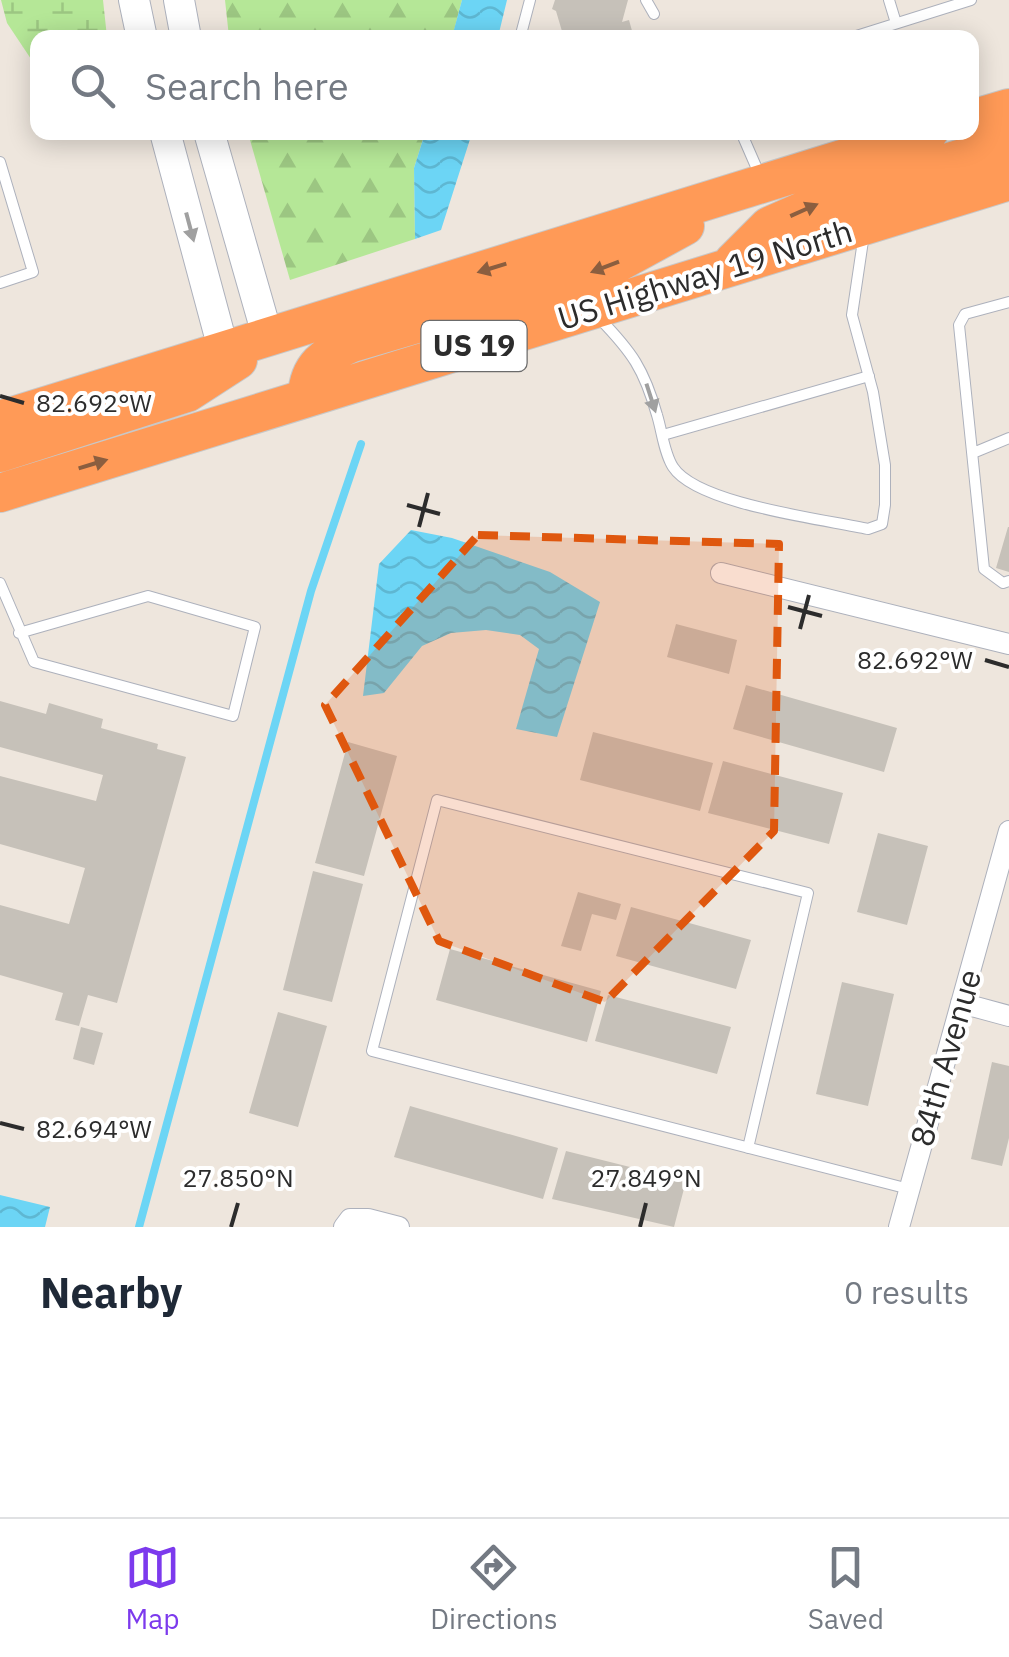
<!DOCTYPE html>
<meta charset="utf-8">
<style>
:root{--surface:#fff;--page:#f2f2f3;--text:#1f2937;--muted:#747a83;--line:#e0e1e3;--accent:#7c3aed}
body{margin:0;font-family:"IBM Plex Sans",sans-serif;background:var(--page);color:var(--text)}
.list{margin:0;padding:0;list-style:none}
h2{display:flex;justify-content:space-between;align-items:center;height:130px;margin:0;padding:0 40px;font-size:42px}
h2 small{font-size:32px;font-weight:400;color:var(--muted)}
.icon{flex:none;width:55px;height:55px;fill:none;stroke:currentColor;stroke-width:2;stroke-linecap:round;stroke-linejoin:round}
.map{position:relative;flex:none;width:1009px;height:1227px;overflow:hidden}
.search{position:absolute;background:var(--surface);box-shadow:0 5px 25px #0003;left:30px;right:30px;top:30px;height:110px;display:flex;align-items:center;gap:25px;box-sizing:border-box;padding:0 35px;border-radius:20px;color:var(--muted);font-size:38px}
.sheet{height:290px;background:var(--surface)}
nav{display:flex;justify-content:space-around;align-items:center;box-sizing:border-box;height:140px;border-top:2px solid var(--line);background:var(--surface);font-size:28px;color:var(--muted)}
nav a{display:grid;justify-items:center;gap:5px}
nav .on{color:var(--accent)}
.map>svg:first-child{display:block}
</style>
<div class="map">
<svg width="1009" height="1227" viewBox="0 0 1009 1227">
<defs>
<pattern id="forest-firs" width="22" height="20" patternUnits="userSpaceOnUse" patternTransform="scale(2.5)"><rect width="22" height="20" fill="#b5e797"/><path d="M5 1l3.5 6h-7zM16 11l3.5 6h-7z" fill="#9cc682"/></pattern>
<pattern id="wetland-marsh" width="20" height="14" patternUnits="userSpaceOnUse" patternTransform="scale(2.5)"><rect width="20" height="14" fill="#b5e797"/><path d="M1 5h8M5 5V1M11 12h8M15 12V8" fill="none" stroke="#9cc682"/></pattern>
<pattern id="water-waves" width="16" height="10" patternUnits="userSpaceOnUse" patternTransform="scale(2.5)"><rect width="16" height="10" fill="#6cd5f5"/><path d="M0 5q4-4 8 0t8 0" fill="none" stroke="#5eb7d2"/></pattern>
</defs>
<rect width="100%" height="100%" fill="#eee6dd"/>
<path fill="url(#forest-firs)" d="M 225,0 L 462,0 L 452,38 L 229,37 Z
M 248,133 L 425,133 L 414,168 L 415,239 L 290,280 Z"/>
<path fill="url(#wetland-marsh)" d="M 1,0 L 103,0 L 107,37 L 38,38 L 37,68 L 7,23 Z"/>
<path fill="url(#water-waves)" d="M 462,0 L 507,0 L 498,37 L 452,37 Z
M 425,133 L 472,133 L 441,230 L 415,239 L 414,168 Z
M 411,530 L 452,538 L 550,572 L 600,602 L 557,737 L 516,729 L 539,649 L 520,635 L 486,630 L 451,633 L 422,646 L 384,693 L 363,696 L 379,564 Z
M 0,1195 L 50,1207 L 45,1227 L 0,1227 Z"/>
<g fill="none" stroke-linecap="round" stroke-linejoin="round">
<path stroke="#6cd5f5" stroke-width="8" d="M 139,1227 L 311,591 L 361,444"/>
</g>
<path fill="#c6c1b9" d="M 555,0 L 628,0 L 622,22 L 629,20 L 634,38 L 564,38 L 556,11 L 552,9 Z
M 1008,527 L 1009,527 L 1009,572 L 996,568 Z
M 676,624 L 737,640 L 729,674 L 667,657 Z
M 746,685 L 897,728 L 884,772 L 733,729 Z
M 0,701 L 46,714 L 49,703 L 103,719 L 101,728 L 158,744 L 157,749 L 186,757 L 117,1003 L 88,995 L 79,1026 L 55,1020 L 63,993 L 0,975 L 0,905 L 69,924 L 85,868 L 0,844 L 0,776 L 96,801 L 103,775 L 0,747 Z
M 593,732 L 713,763 L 700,811 L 580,780 Z
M 348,742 L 397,756 L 364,876 L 315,863 Z
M 723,761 L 843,793 L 829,844 L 708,813 Z
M 878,833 L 928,846 L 907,925 L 857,912 Z
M 313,871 L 363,884 L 332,1002 L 283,990 Z
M 578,892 L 621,904 L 616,920 L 592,914 L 581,951 L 561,946 Z
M 631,907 L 751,940 L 736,989 L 616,956 Z
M 450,949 L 601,991 L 587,1042 L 436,1000 Z
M 842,982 L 894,994 L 868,1106 L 816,1094 Z
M 608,995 L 731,1027 L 717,1074 L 595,1041 Z
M 278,1012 L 327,1026 L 298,1127 L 249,1113 Z
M 81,1027 L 103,1033 L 94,1065 L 73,1059 Z
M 992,1062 L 1009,1066 L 1009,1138 L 1002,1166 L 971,1159 Z
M 410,1106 L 558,1148 L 543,1199 L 394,1157 Z
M 566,1151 L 686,1181 L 674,1227 L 552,1199 Z"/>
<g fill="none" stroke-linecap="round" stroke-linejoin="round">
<g stroke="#adb1bc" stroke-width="12">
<path id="lane" d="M 646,0 L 654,14
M 889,0 L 896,23
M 520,38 L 530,0
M 850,38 L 971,0
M 519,132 L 551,132
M 741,132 L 761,178
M 0,162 L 33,272 L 0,283
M 1009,302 L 965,314 L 959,325 L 984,569 L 1003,583 L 1009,581
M 599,318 C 632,352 644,369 657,415 C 662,431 664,453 673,467 C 697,504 822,519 868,529 L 882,524 L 885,505 L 885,465 L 873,392 L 852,315 L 864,234
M 663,435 L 869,376
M 973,453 L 1009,438
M 0,583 L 34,662 L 233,716 L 255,627 L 148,596 L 19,633
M 748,1148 L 808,893 L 437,800 L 372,1051 L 909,1189"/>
</g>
<g stroke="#adb1bc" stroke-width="22">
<path id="street" d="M 721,573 L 1009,644
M 961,1003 L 1009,1016
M 344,1227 L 350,1219 L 368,1219 L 399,1227
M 899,1227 L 1009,831"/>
</g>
<g stroke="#adb1bc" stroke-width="32">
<path id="secondary" d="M 134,0 L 142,38
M 179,0 L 186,38
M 165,132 L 224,352
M 209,132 L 268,338"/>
</g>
<g stroke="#c8c8c8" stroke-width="40">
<path id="highway" d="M 972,119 L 1009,108
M 733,262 L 769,226 L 836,196 L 1009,144
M 307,397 C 308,366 325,355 352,343 L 610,267 L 685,226
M 0,420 L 929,132
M 0,453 L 187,393 L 238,360
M 0,493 L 1009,181"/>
</g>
<use href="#lane" stroke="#fff" stroke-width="10"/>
<use href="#street" stroke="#fff" stroke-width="20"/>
<use href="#secondary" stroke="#fff" stroke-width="30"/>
<use href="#highway" stroke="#ff9a57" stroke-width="38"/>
</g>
<defs><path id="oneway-solid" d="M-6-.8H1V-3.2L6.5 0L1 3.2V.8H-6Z" transform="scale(2.5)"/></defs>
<g fill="#8b5e3f">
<use href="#oneway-solid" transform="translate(804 210) rotate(-24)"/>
<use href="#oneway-solid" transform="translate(605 267) rotate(159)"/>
<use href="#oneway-solid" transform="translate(492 268) rotate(163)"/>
<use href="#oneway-solid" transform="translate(93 464) rotate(-17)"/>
</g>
<g fill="#a0a0a0">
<use href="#oneway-solid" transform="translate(190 227) rotate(75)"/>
<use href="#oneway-solid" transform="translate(651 398) rotate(72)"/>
</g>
<path fill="#df570e" fill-opacity="0.2" stroke="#df570e" stroke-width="8" stroke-dasharray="20 12" stroke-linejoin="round" d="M 478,535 L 779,544 L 774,831 L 605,1002 L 439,941 L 325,705 Z"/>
<path fill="none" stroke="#2c2c2c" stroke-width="4" d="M 0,396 L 24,403M 407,505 L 440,514M 419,527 L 428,493M 788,607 L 822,616M 800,629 L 809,595M 985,660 L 1009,667M 0,1123 L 24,1129M 231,1227 L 238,1203M 640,1227 L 646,1203"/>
<g text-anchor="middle" stroke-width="8" stroke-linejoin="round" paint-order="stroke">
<rect fill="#fff" stroke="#6b6b6b" stroke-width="2.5" x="421.5" y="321" width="105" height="50" rx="8"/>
<g font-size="30" font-weight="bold" fill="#2c2c2c">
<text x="474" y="356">US 19</text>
</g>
<g font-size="32" fill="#2c2c2c" stroke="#fff">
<text transform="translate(705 275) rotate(-17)" y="11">US Highway 19 North</text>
<text transform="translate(946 1058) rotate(-74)" y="11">84th Avenue</text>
</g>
</g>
<g font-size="25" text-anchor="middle" fill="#2c2c2c" stroke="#fff" stroke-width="8" stroke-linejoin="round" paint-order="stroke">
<text x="94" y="412">82.692°W</text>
<text x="915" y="669">82.692°W</text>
<text x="94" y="1138">82.694°W</text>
<text x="238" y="1187">27.850°N</text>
<text x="646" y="1187">27.849°N</text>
</g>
</svg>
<div class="search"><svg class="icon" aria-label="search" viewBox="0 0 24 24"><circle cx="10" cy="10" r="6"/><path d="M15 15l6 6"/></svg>Search here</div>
</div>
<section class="sheet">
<h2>Nearby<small>0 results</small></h2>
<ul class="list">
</ul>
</section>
<nav>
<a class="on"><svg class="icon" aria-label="map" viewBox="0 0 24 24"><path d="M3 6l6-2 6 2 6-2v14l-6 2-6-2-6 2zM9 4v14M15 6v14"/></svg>Map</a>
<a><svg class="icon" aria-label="directions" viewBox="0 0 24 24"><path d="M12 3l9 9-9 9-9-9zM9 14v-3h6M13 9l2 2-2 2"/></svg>Directions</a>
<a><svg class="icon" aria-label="saved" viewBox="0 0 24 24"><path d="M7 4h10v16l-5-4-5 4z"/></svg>Saved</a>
</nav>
